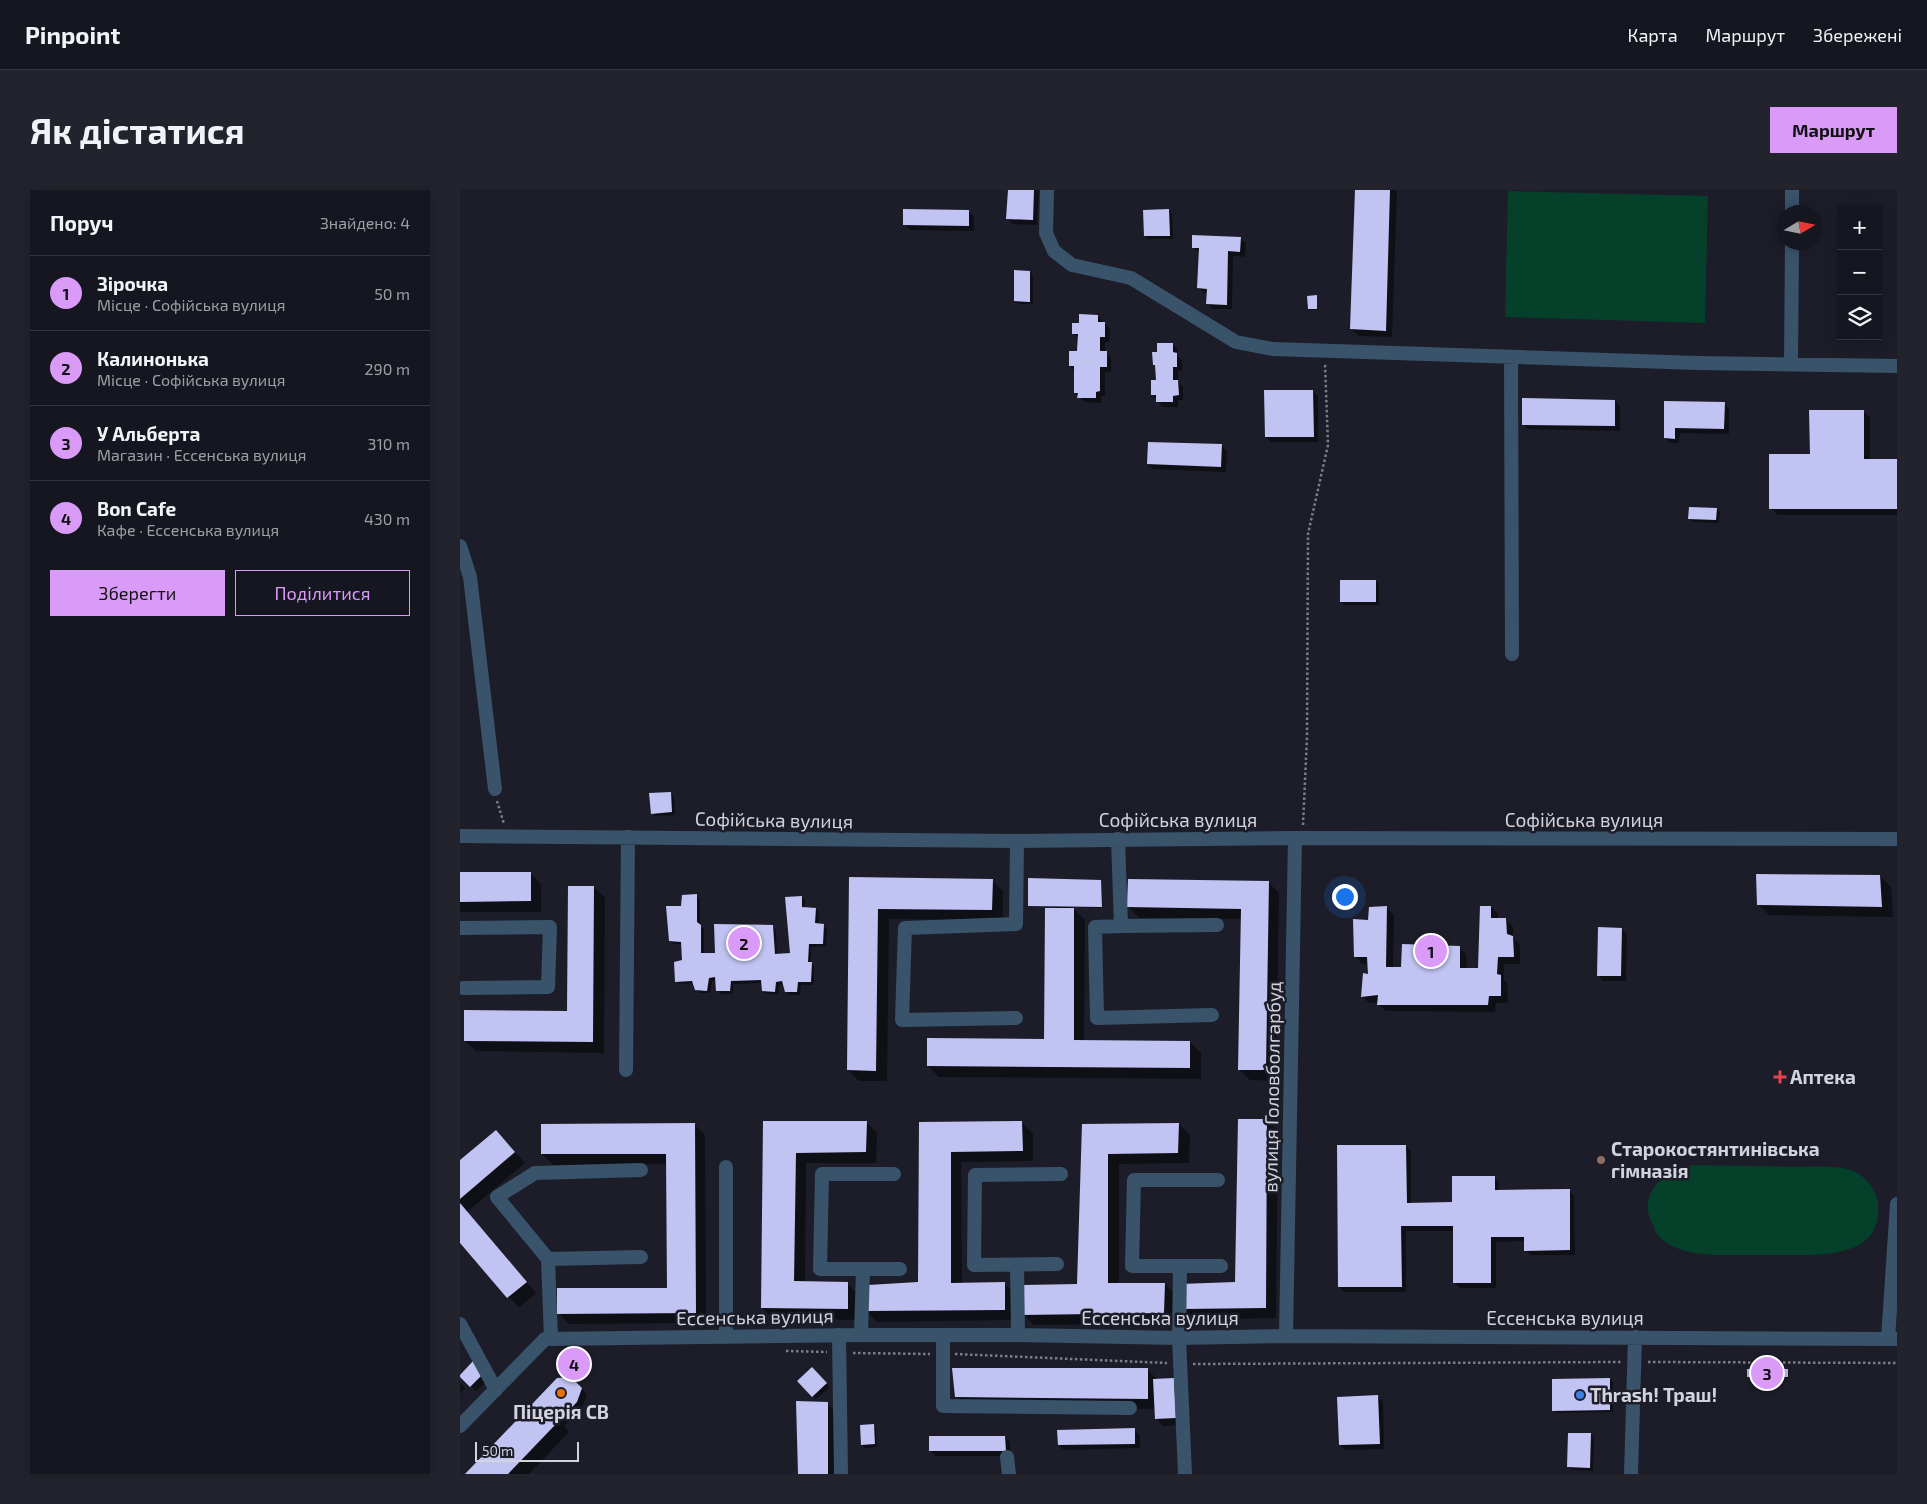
<!DOCTYPE html>
<html lang="uk">
<meta charset="utf-8">
<style>
:root{--surface:#161620;--page:#23232d;--text:#f1f3f6;--muted:#9e9fa5;--line:#35353e;--accent:#d99af8}
body{margin:0;font-family:"Exo 2",sans-serif;background:var(--page);color:var(--text)}
.controls{position:absolute;right:15px;top:15px;display:grid;overflow:hidden;border-radius:0px;box-shadow:0 2px 12px #0003}
.controls button{width:45px;height:45px;display:grid;place-items:center;padding:0;border:0;border-bottom:1px solid var(--line);background:var(--surface);color:var(--text);font:25px sans-serif}
.compass{position:absolute;left:1317px;top:15px;width:45px;height:45px;border-radius:50%;background:var(--surface);box-shadow:0 2px 12px #0003;rotate:80deg}
.scale{position:absolute;left:15px;bottom:12px;width:104px;box-sizing:border-box;padding-left:5px;border:2px solid #d3d3dd;border-top:0;font-size:14px;line-height:18px;white-space:nowrap;color:#d3d3dd;-webkit-text-stroke:4px #1d1d2a;paint-order:stroke}
.you{position:absolute;left:884px;top:706px;width:18px;height:18px;margin:-12px;border:4px solid #fff;border-radius:50%;background:#1a73e8;box-shadow:0 0 0 8px #1a73e833}
.badge{display:grid;place-items:center;width:32px;height:32px;border-radius:50%;background:var(--accent);color:#111;font-size:16px;font-weight:700}
.pin{position:absolute;translate:-50% -50%;border:2px solid #fff;box-shadow:0 1px 5px #0006}
.list{margin:0;padding:0;list-style:none}
h2{display:flex;justify-content:space-between;align-items:center;height:65px;margin:0;padding:0 20px;font-size:21px}
h2 small{font-size:16px;font-weight:400;color:var(--muted)}
.list li{display:grid;grid-template-columns:32px 1fr auto;gap:15px;align-items:center;box-sizing:border-box;height:75px;padding:0 20px;border-top:1px solid var(--line)}
.list b{display:block;font-size:19px;white-space:nowrap}
.list p{margin:0;font-size:16px;white-space:nowrap;color:var(--muted)}
.list em{font-size:16px;font-style:normal;color:var(--muted)}
.actions{display:flex;gap:10px;padding:15px 20px}
.actions a{flex:1;padding:11px 0;border:1px solid var(--accent);border-radius:0px;text-align:center;font-size:18px;color:var(--accent)}
.actions .main{background:var(--accent);color:#111}
.icon{flex:none;width:28px;height:28px;fill:none;stroke:currentColor;stroke-width:2;stroke-linecap:round;stroke-linejoin:round}
.map{position:relative;flex:none;width:1437px;height:1284px;overflow:hidden;border-radius:0px}
header{display:flex;align-items:center;gap:30px;box-sizing:border-box;height:70px;padding:0 25px;background:var(--surface);border-bottom:1px solid var(--line)}
header strong{font-size:24px}
nav{display:flex;gap:28px;margin-inline-start:auto;font-size:18px}
.intro{display:flex;align-items:center;justify-content:space-between;box-sizing:border-box;height:120px;padding:0 30px}
h1{margin:0;font-size:35px}
.button{padding:12px 22px;border-radius:0px;background:var(--accent);color:#111;font-size:18px;font-weight:700}
main{display:flex;gap:30px;padding:0 30px}
aside{flex:1;background:var(--surface);border-radius:0px;box-shadow:0 2px 12px #0003}
.map>svg:first-child{display:block}
</style>
<header>
<strong>Pinpoint</strong>
<nav><a>Карта</a><a>Маршрут</a><a>Збережені</a></nav>
</header>
<div class="intro"><h1>Як дістатися</h1><a class="button">Маршрут</a></div>
<main>
<aside>
<h2>Поруч<small>Знайдено: 4</small></h2>
<ul class="list">
<li><span class="badge">1</span><div><b>Зірочка</b><p>Місце · Софійська вулиця</p></div><em>50 m</em></li>
<li><span class="badge">2</span><div><b>Калинонька</b><p>Місце · Софійська вулиця</p></div><em>290 m</em></li>
<li><span class="badge">3</span><div><b>У Альберта</b><p>Магазин · Ессенська вулиця</p></div><em>310 m</em></li>
<li><span class="badge">4</span><div><b>Bon Cafe</b><p>Кафе · Ессенська вулиця</p></div><em>430 m</em></li>
</ul>
<div class="actions"><a class="main">Зберегти</a><a>Поділитися</a></div>
</aside>
<div class="map">
<svg width="1437" height="1284" viewBox="0 0 1437 1284">
<rect width="100%" height="100%" fill="#1d1d2a"/>
<path fill="#05402b" d="M 1048,1 L 1248,6 L 1245,133 L 1045,127 Z
M 1234,975 C 1269,976 1303,976 1337,977 C 1354,977 1374,975 1391,980 C 1405,985 1416,999 1418,1014 C 1423,1069 1359,1065 1322,1065 C 1299,1065 1277,1065 1254,1065 C 1235,1064 1209,1060 1197,1044 C 1195,1042 1195,1039 1194,1037 C 1192,1033 1190,1030 1189,1026 C 1182,998 1209,978 1234,975 Z"/>
<path fill="#0007" d="M 549,0 L 579,0 L 577,35 L 553,34 L 548,29 Z
M 896,0 L 937,0 L 932,147 L 899,146 L 891,139 Z
M 709,20 L 712,24 L 713,49 L 688,49 L 685,46 Z
M 508,21 L 514,26 L 514,41 L 450,40 L 444,34 Z
M 780,48 L 786,53 L 785,67 L 773,66 L 772,119 L 753,119 L 747,113 L 748,103 L 744,103 L 739,98 L 740,63 L 733,57 Z
M 570,82 L 573,85 L 573,114 L 558,114 L 555,111 Z
M 856,106 L 858,120 L 850,120 L 849,119 Z
M 638,126 L 650,139 L 649,152 L 645,152 L 645,162 L 651,168 L 651,182 L 645,182 L 645,206 L 641,206 L 641,213 L 624,212 L 615,202 L 615,181 L 610,176 L 618,162 L 619,149 L 613,144 L 621,134 Z
M 712,154 L 718,159 L 718,166 L 722,170 L 722,181 L 718,181 L 718,192 L 723,197 L 723,210 L 718,210 L 718,217 L 702,217 L 692,204 L 697,191 L 697,177 L 694,174 L 698,163 Z
M 853,201 L 858,206 L 858,252 L 811,252 L 806,247 Z
M 1155,211 L 1160,216 L 1160,241 L 1068,239 L 1063,234 Z
M 1205,212 L 1264,213 L 1269,219 L 1269,244 L 1220,243 L 1219,253 L 1210,253 L 1205,248 Z
M 1403,221 L 1410,228 L 1410,270 L 1437,270 L 1437,325 L 1318,325 L 1311,318 L 1351,266 Z
M 762,256 L 767,261 L 766,282 L 693,279 L 688,274 Z
M 1256,319 L 1260,322 L 1259,333 L 1233,332 L 1229,329 Z
M 916,391 L 919,394 L 919,415 L 884,415 L 881,411 Z
M 210,603 L 214,606 L 215,625 L 195,626 L 192,623 Z
M 0,683 L 70,683 L 81,694 L 81,722 L 0,722 Z
M 1420,686 L 1431,697 L 1433,727 L 1309,725 L 1298,714 Z
M 390,688 L 532,690 L 543,701 L 543,730 L 429,729 L 427,891 L 399,891 L 388,880 Z
M 640,691 L 643,718 L 612,717 L 625,730 L 624,852 L 730,852 L 741,863 L 741,889 L 479,887 L 468,876 L 585,850 L 596,717 L 570,715 Z
M 808,692 L 819,703 L 816,891 L 790,890 L 779,879 L 782,729 L 679,728 L 669,717 Z
M 134,697 L 145,708 L 144,863 L 16,861 L 5,851 L 108,822 Z
M 236,705 L 240,709 L 240,736 L 244,739 L 244,764 L 256,764 L 313,737 L 316,740 L 317,765 L 331,764 L 342,707 L 345,710 L 345,718 L 356,719 L 359,722 L 358,735 L 363,735 L 367,739 L 366,756 L 351,757 L 351,773 L 354,776 L 354,795 L 341,795 L 340,805 L 329,805 L 326,801 L 324,794 L 319,795 L 318,804 L 306,804 L 303,801 L 302,793 L 273,794 L 273,804 L 261,804 L 257,801 L 257,790 L 252,791 L 250,803 L 239,803 L 234,793 L 219,794 L 216,791 L 223,771 L 222,754 L 214,754 L 210,751 L 222,718 Z
M 1031,717 L 1038,724 L 1038,729 L 1046,729 L 1053,737 L 1053,748 L 1060,755 L 1060,774 L 1044,774 L 1044,790 L 1047,793 L 1048,813 L 1036,813 L 1035,822 L 926,821 L 918,814 L 919,812 L 909,813 L 902,806 L 909,785 L 909,774 L 902,774 L 895,766 L 910,731 L 927,718 L 934,725 L 933,778 L 943,779 L 999,757 L 1006,764 L 1007,780 L 1019,780 Z
M 1162,739 L 1167,744 L 1166,791 L 1143,791 L 1138,785 Z
M 807,930 L 818,941 L 816,1128 L 735,1130 L 724,1119 L 777,1093 Z
M 304,932 L 406,932 L 417,943 L 416,973 L 346,973 L 345,1093 L 387,1093 L 398,1104 L 398,1130 L 313,1129 L 302,1118 Z
M 461,933 L 562,933 L 573,944 L 573,971 L 501,972 L 502,1094 L 544,1093 L 555,1104 L 555,1130 L 417,1132 L 406,1121 L 460,1093 Z
M 234,934 L 245,945 L 246,1133 L 109,1134 L 98,1123 L 208,1099 L 207,974 L 93,975 L 82,964 Z
M 719,934 L 730,945 L 729,973 L 659,974 L 659,1094 L 705,1094 L 716,1105 L 714,1133 L 574,1135 L 563,1124 L 618,1095 L 623,935 Z
M 36,941 L 65,973 L 7,1022 L 76,1103 L 59,1118 L 0,1051 L 0,972 Z
M 946,956 L 951,961 L 951,1014 L 993,1014 L 1034,987 L 1039,992 L 1039,1001 L 1109,1000 L 1114,1006 L 1115,1065 L 1071,1065 L 1065,1060 L 1065,1051 L 1036,1052 L 1036,1098 L 1000,1098 L 995,1093 L 994,1041 L 946,1041 L 946,1102 L 884,1102 L 879,1097 Z
M 120,1167 L 123,1181 L 111,1183 L 110,1181 Z
M 13,1173 L 29,1189 L 16,1201 L 1,1186 Z
M 352,1178 L 370,1197 L 356,1209 L 339,1191 Z
M 687,1179 L 698,1190 L 722,1235 L 703,1236 L 696,1228 L 696,1219 L 507,1217 L 496,1206 Z
M 1328,1180 L 1329,1188 L 1288,1187 Z
M 110,1188 L 127,1204 L 122,1218 L 104,1236 L 109,1242 L 69,1284 L 7,1284 Z
M 1150,1189 L 1153,1193 L 1153,1222 L 1097,1223 L 1094,1220 Z
M 0,1193 L 5,1198 L 0,1204 Z
M 917,1207 L 923,1212 L 924,1259 L 885,1260 L 880,1255 Z
M 367,1214 L 378,1224 L 378,1284 L 340,1284 Z
M 413,1236 L 416,1239 L 417,1257 L 405,1258 L 402,1255 Z
M 674,1240 L 680,1245 L 680,1258 L 604,1260 L 599,1255 Z
M 1131,1245 L 1134,1248 L 1133,1281 L 1112,1280 L 1108,1277 Z
M 545,1247 L 550,1252 L 550,1266 L 476,1266 L 470,1261 Z"/>
<path fill="#c1c3f2" d="M 548,0 L 574,0 L 573,30 L 546,29 Z
M 895,0 L 930,0 L 926,141 L 890,139 Z
M 443,19 L 509,20 L 509,36 L 443,35 Z
M 709,19 L 710,46 L 684,46 L 683,20 Z
M 732,45 L 781,47 L 780,62 L 768,61 L 767,115 L 746,114 L 747,99 L 737,98 L 739,58 L 732,58 Z
M 554,80 L 570,81 L 570,112 L 554,111 Z
M 857,105 L 857,119 L 848,119 L 847,106 Z
M 619,124 L 638,125 L 638,132 L 645,132 L 645,147 L 640,147 L 640,161 L 647,161 L 647,177 L 640,177 L 640,201 L 636,202 L 636,208 L 617,208 L 618,203 L 614,203 L 614,176 L 609,176 L 609,161 L 617,161 L 618,144 L 612,144 L 612,133 L 619,133 Z
M 697,153 L 713,153 L 713,162 L 717,163 L 717,177 L 713,177 L 713,190 L 718,190 L 719,205 L 713,206 L 713,212 L 696,212 L 696,205 L 691,205 L 691,190 L 696,190 L 695,175 L 693,175 L 692,162 L 697,162 Z
M 804,200 L 853,200 L 854,247 L 805,247 Z
M 1062,208 L 1155,210 L 1155,236 L 1062,235 Z
M 1204,211 L 1265,212 L 1264,239 L 1215,238 L 1215,249 L 1204,248 Z
M 1349,220 L 1404,220 L 1404,269 L 1437,269 L 1437,319 L 1309,319 L 1309,264 L 1350,264 Z
M 688,252 L 762,254 L 761,277 L 687,274 Z
M 1229,317 L 1257,318 L 1256,330 L 1228,329 Z
M 880,390 L 916,390 L 916,412 L 880,412 Z
M 211,602 L 212,622 L 191,624 L 189,603 Z
M 0,682 L 71,682 L 71,711 L 0,712 Z
M 1296,684 L 1420,685 L 1422,717 L 1297,715 Z
M 389,687 L 533,689 L 532,720 L 418,719 L 416,881 L 387,880 Z
M 568,688 L 641,690 L 642,717 L 568,716 Z
M 668,689 L 809,691 L 806,880 L 778,880 L 781,719 L 667,717 Z
M 108,696 L 134,696 L 133,852 L 4,851 L 4,820 L 107,821 Z
M 237,704 L 237,732 L 241,735 L 241,763 L 255,763 L 254,734 L 313,735 L 315,764 L 330,763 L 325,707 L 342,706 L 342,717 L 356,718 L 355,733 L 364,734 L 363,754 L 349,754 L 348,772 L 352,772 L 351,792 L 338,792 L 337,802 L 325,802 L 322,791 L 316,792 L 315,802 L 302,801 L 301,790 L 271,791 L 270,801 L 256,801 L 255,787 L 249,788 L 247,801 L 235,800 L 232,791 L 215,792 L 214,772 L 222,770 L 221,752 L 209,751 L 206,716 L 221,716 L 222,705 Z
M 927,716 L 926,777 L 941,777 L 942,754 L 1000,756 L 1000,778 L 1018,778 L 1020,716 L 1031,716 L 1031,728 L 1046,728 L 1047,744 L 1053,746 L 1054,767 L 1038,767 L 1037,784 L 1041,785 L 1041,806 L 1029,806 L 1028,815 L 917,815 L 918,805 L 901,807 L 903,783 L 908,784 L 907,767 L 894,767 L 893,729 L 908,730 L 909,717 Z
M 585,718 L 614,718 L 614,850 L 730,851 L 730,878 L 467,876 L 467,848 L 584,849 Z
M 1138,737 L 1162,738 L 1161,786 L 1137,786 Z
M 778,929 L 807,929 L 806,1118 L 723,1119 L 720,1094 L 775,1092 Z
M 303,931 L 407,931 L 406,962 L 336,963 L 334,1091 L 388,1092 L 388,1119 L 301,1118 Z
M 562,931 L 563,961 L 491,962 L 491,1093 L 545,1092 L 545,1120 L 405,1121 L 408,1095 L 458,1092 L 459,932 Z
M 235,933 L 236,1123 L 97,1124 L 97,1098 L 207,1098 L 206,964 L 81,964 L 81,934 Z
M 719,933 L 718,963 L 648,964 L 648,1093 L 705,1093 L 704,1123 L 562,1125 L 563,1095 L 617,1094 L 622,934 Z
M 36,940 L 55,962 L 0,1009 L 0,970 Z
M 877,955 L 946,955 L 947,1013 L 992,1012 L 992,986 L 1035,986 L 1035,1000 L 1110,999 L 1110,1060 L 1064,1061 L 1064,1047 L 1031,1047 L 1031,1093 L 993,1093 L 993,1036 L 941,1036 L 942,1097 L 878,1097 Z
M 0,1013 L 67,1092 L 47,1108 L 0,1053 Z
M 120,1166 L 122,1180 L 108,1182 L 107,1168 Z
M 13,1171 L 24,1183 L 10,1197 L 0,1187 L 0,1185 Z
M 352,1177 L 367,1193 L 352,1207 L 337,1191 Z
M 492,1178 L 688,1178 L 688,1209 L 495,1207 Z
M 1287,1179 L 1328,1179 L 1328,1187 L 1287,1187 Z
M 111,1187 L 122,1198 L 117,1212 L 48,1284 L 5,1284 L 97,1188 Z
M 714,1188 L 716,1228 L 695,1229 L 693,1189 Z
M 1150,1188 L 1150,1220 L 1092,1221 L 1092,1189 Z
M 918,1205 L 920,1254 L 879,1255 L 877,1207 Z
M 336,1211 L 368,1212 L 368,1284 L 338,1284 Z
M 414,1234 L 415,1254 L 401,1255 L 400,1235 Z
M 675,1238 L 675,1254 L 598,1255 L 597,1240 Z
M 1108,1243 L 1131,1243 L 1130,1278 L 1107,1277 Z
M 469,1246 L 545,1246 L 546,1261 L 469,1261 Z"/>
<g fill="none" stroke-linecap="round" stroke-linejoin="round">
<path stroke="#7e7e89" stroke-width="2.5" stroke-dasharray="2.5 2.5" stroke-linecap="butt" d="M 37,611 L 44,634
M 843,635 L 847,547 L 848,344 L 868,255 L 865,173
M 326,1161 L 367,1162
M 393,1163 L 470,1164
M 495,1164 L 707,1173
M 1188,1172 L 1437,1173
M 733,1174 L 1162,1172"/>
<path stroke="#39536a" stroke-width="14" d="M 587,0 L 586,43 L 594,61 L 612,75 L 671,88 L 776,152 L 812,159 L 1238,173 L 1437,176
M 1332,22 L 1332,0
M 1051,167 L 1052,464
M 1331,174 L 1332,52
M 0,356 L 10,387 L 35,599
M 0,646 L 557,651 L 835,648 L 1437,649
M 658,649 L 661,736 L 635,737 L 637,828 L 752,825
M 661,736 L 757,735
M 0,738 L 90,737 L 88,797 L 3,798
M 556,828 L 442,830 L 445,738 L 556,734 L 557,651
M 166,880 L 168,647
M 266,977 L 266,1147
M 758,990 L 674,990 L 672,1076 L 761,1076
M 88,1069 L 37,1007 L 75,983 L 181,980
M 597,1074 L 514,1075 L 515,985 L 601,984
M 557,1075 L 558,1145
M 720,1076 L 719,1148 L 725,1284
M 403,1079 L 440,1079
M 0,1134 L 36,1200
M 379,1145 L 381,1284
M 401,1145 L 403,1079 L 360,1079 L 362,984 L 434,984
M 483,1145 L 483,1216 L 670,1218
M 826,1146 L 835,648
M 91,1149 L 88,1069 L 181,1067
M 1428,1149 L 1437,1014
M 0,1236 L 85,1149 L 401,1145 L 558,1145 L 719,1148 L 826,1146 L 1437,1149
M 547,1267 L 549,1284
M 1171,1284 L 1175,1147"/>
</g>
<path fill="#e0444e" stroke="#1d1d2a" stroke-width="2" d="M1317.5 879.5h5v5h5v5h-5v5h-5v-5h-5v-5h5z"/>
<circle fill="#8d6e63" stroke="#1d1d2a" stroke-width="2" cx="1141" cy="970" r="5"/>
<circle fill="#e8710a" stroke="#1d1d2a" stroke-width="2" cx="101" cy="1203" r="5"/>
<circle fill="#3f7fe0" stroke="#1d1d2a" stroke-width="2" cx="1120" cy="1205" r="5"/>
<g text-anchor="middle" stroke-width="5" stroke-linejoin="round" paint-order="stroke">
<g font-size="19" fill="#d3d3dd" stroke="#1d1d2a">
<text transform="translate(314 630) rotate(1)" y="7">Софійська вулиця</text>
<text x="718" y="637">Софійська вулиця</text>
<text x="1124" y="637">Софійська вулиця</text>
<text transform="translate(812 897) rotate(-89)" y="7">вулиця Головболгарбуд</text>
<text transform="translate(295 1127) rotate(-1)" y="7">Ессенська вулиця</text>
<text x="700" y="1135">Ессенська вулиця</text>
<text x="1105" y="1135">Ессенська вулиця</text>
</g>
<g font-size="19" font-weight="bold" fill="#d3d3dd" stroke="#1d1d2a" text-anchor="start">
<text x="1330" y="894">Аптека</text>
<text x="1151" y="966">Старокостянтинівська<tspan x="1151" dy="22">гімназія</tspan></text>
<text x="1130" y="1212">Thrash! Траш!</text>
<text x="101" y="1229" text-anchor="middle">Піцерія СВ</text>
</g>
</g>
</svg>
<div class="controls">
<button>+</button>
<button>−</button>
<button><svg class="icon" aria-label="layers" viewBox="0 0 24 24"><path d="M12 4l9 5-9 5-9-5zM3 14l9 5 9-5"/></svg></button>
</div>
<svg class="compass" viewBox="-18 -18 36 36"><path d="M0-13l5 13h-10z" fill="#e53935"/><path d="M0 13l5-13h-10z" fill="#9e9fa5"/></svg>
<div class="scale">50 m</div>
<div class="you"></div>
<div class="pin badge" style="left:971px;top:761px">1</div>
<div class="pin badge" style="left:284px;top:753px">2</div>
<div class="pin badge" style="left:1307px;top:1183px">3</div>
<div class="pin badge" style="left:114px;top:1174px">4</div>
</div>
</main>
